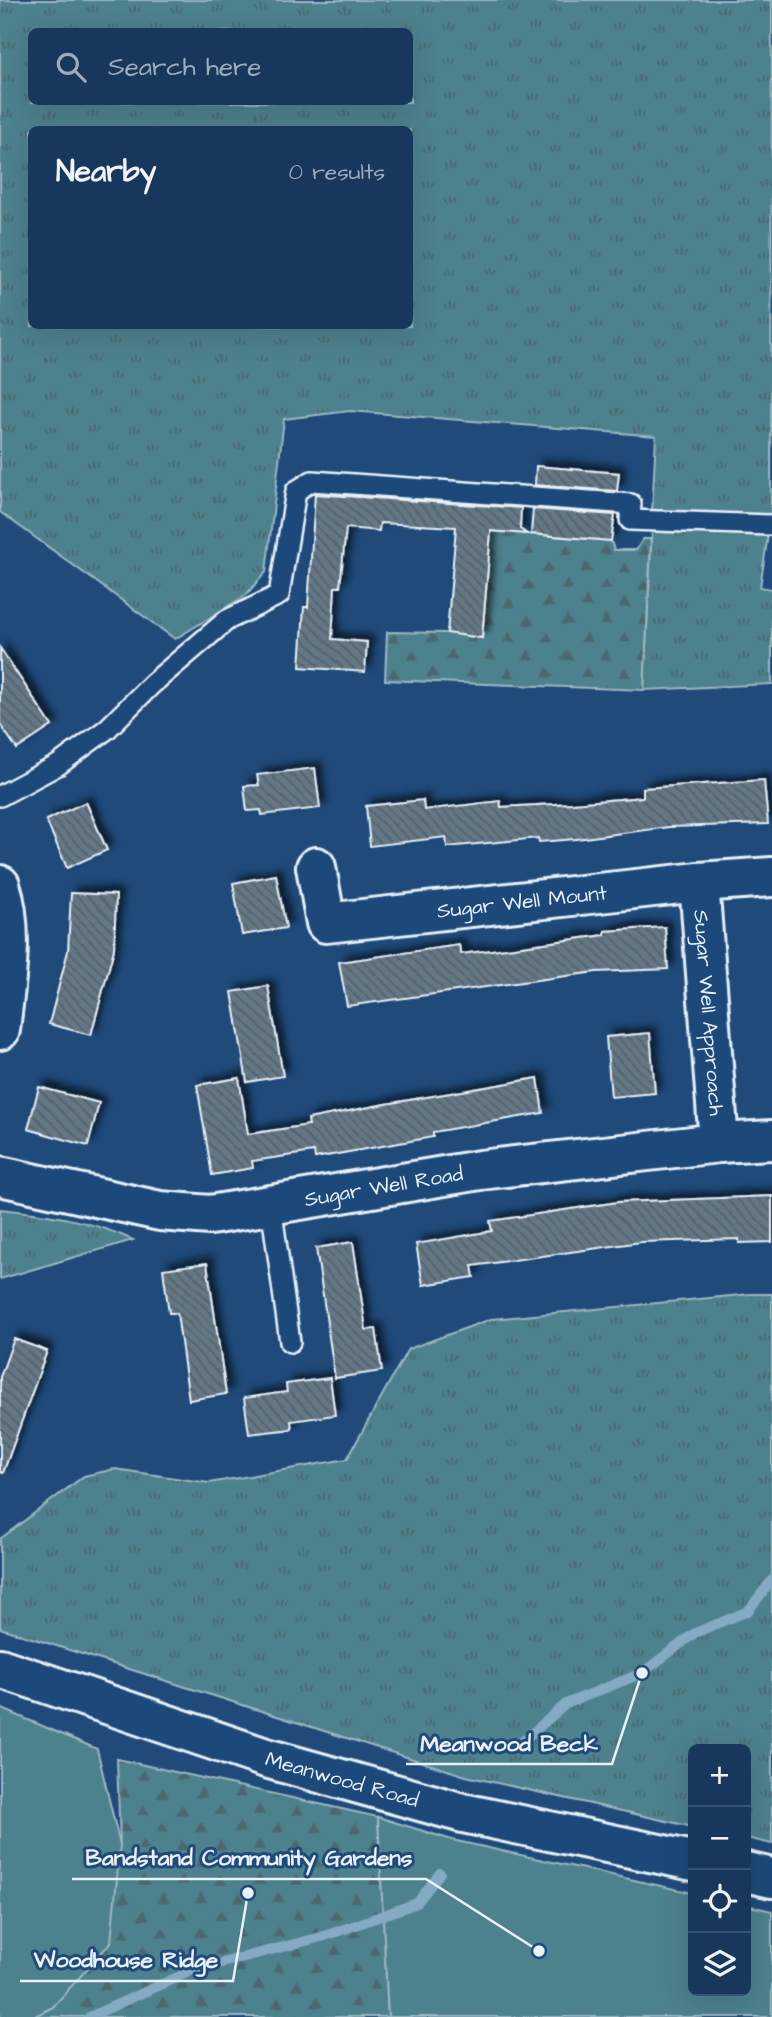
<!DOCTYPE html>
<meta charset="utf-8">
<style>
:root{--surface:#17385c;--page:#244365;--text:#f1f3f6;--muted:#9eacbb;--line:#365272}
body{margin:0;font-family:"Architects Daughter",sans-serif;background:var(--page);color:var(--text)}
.controls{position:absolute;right:21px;bottom:21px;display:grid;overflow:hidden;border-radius:10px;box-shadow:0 7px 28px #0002}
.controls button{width:63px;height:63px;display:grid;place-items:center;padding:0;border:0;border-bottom:2px solid var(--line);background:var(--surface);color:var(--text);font:35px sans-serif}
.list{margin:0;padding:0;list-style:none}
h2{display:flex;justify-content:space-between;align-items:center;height:91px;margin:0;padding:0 28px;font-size:30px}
h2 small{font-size:23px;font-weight:400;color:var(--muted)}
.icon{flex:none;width:38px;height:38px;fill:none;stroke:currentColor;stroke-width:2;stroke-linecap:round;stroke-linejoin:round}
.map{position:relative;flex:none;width:772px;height:2017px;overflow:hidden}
.search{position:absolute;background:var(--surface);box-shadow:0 7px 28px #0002;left:28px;top:28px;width:385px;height:77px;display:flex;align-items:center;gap:18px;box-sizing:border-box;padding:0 24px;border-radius:10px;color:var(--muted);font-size:26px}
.panel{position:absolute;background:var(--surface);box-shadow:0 7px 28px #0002;left:28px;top:126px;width:385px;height:203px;border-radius:10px}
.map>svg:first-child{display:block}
</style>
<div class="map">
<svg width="772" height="2017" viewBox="0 0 772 2017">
<defs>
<pattern id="grass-tufts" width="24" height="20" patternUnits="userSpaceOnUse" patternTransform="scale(1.75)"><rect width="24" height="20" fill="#4d818d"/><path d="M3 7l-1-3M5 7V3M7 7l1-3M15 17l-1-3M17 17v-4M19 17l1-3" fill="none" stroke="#4a676f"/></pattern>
<pattern id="forest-firs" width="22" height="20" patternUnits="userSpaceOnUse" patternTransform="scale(1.75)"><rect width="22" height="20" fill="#4d818d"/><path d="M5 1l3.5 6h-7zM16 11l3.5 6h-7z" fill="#4a676f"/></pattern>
<pattern id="building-back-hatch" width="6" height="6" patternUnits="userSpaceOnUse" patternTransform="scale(1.75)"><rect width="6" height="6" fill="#647785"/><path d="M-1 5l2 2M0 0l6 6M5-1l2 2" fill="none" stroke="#556068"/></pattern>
<filter id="shadow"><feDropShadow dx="6" dy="-6" stdDeviation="3.5" flood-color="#0009"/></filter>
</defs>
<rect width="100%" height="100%" fill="#1f4a7a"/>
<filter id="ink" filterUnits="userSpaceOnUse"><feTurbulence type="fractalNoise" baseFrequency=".0143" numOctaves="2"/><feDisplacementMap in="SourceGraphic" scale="14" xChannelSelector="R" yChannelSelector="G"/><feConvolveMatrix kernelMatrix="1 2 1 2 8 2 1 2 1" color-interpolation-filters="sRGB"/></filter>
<g filter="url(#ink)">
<path fill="url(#grass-tufts)" stroke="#9ab9c2" stroke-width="2" fill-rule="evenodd" d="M 0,0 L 772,0 L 771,518 L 652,512 L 656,436 L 350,411 L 284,419 L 266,572 L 246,595 L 175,639 L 0,512 ZM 32,32 L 410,32 L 410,102 L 32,102 ZM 32,130 L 410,130 L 410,326 L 32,326 Z
M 652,528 L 768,535 L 760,587 L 772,589 L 772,684 L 644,690 Z
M 0,1209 C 47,1214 90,1220 133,1240 L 0,1279 Z
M 751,1294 L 772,1294 L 772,1844 L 746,1838 L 746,1749 L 693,1749 L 693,1827 L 466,1776 L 0,1628 L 0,1539 L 84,1476 L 115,1469 L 209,1483 L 347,1459 L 408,1349 L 491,1319 Z"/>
<path fill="url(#forest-firs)" stroke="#9ab9c2" stroke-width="2" d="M 491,531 L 611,541 L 614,550 L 636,550 L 643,539 L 651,539 L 644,690 L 385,680 L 387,632 L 447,633 L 482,638 Z
M 117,1759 L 378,1817 L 388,2017 L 33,2017 L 53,2007 L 120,1845 Z"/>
<path fill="#4d818d" stroke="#9ab9c2" stroke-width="2" d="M 0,1708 L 97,1749 L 120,1845 L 111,1942 L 53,2007 L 33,2017 L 0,2017 Z
M 378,1817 L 452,1840 L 693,1893 L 693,1991 L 746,1991 L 746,1905 L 772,1911 L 772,2017 L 388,2017 Z"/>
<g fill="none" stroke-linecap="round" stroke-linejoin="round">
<path stroke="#85aac3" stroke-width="10" d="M 524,1740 L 566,1704 L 642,1673 L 695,1633 L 748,1611 L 772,1580
M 89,2017 L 191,1971 L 325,1936 L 417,1903 L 440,1873"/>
</g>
<path fill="url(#building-back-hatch)" stroke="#e8f1f8" stroke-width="2" filter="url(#shadow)" d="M 536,466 L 619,473 L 617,491 L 535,485 Z
M 315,494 L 521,508 L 520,529 L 527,534 L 491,531 L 482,638 L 447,633 L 456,527 L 380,523 L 379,531 L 346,528 L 340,587 L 335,587 L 332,639 L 367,642 L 365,672 L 300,667 L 304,607 L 308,607 Z
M 533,509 L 615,515 L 611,541 L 531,534 Z
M 0,648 L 52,726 L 17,749 L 0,724 Z
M 315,768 L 320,808 L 262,815 L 261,810 L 247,811 L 244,786 L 259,785 L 257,775 Z
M 764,780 L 768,824 L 669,827 L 576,839 L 539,842 L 538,838 L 447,847 L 446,837 L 370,846 L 366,806 L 423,800 L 424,810 L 500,801 L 501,807 L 573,803 L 643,797 L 643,788 Z
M 86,802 L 107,850 L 67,868 L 46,820 Z
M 276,875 L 286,928 L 242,935 L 233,883 Z
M 71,893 L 116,895 L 114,949 L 91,1035 L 49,1024 L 68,951 Z
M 665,927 L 668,969 L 596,972 L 347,1006 L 339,962 L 459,945 L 461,954 L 605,935 L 605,931 Z
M 268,986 L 283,1076 L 247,1082 L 232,992 Z
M 650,1033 L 655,1093 L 611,1097 L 606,1037 Z
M 239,1078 L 248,1134 L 309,1125 L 308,1119 L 380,1105 L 538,1078 L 543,1113 L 433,1132 L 433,1137 L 315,1158 L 314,1152 L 252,1161 L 253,1168 L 212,1175 L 197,1085 Z
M 39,1087 L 99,1103 L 88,1146 L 28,1129 Z
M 772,1196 L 772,1242 L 739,1243 L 739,1239 L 641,1242 L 472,1266 L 474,1277 L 423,1285 L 416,1244 L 492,1231 L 490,1221 L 618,1202 Z
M 353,1242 L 366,1330 L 376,1329 L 382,1371 L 335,1378 L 316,1248 Z
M 207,1263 L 226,1394 L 189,1400 L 177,1313 L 169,1313 L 163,1269 Z
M 14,1339 L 47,1351 L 3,1473 L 0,1472 L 0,1377 Z
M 330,1378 L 335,1415 L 291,1421 L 292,1429 L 249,1434 L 244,1398 L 287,1392 L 286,1384 Z"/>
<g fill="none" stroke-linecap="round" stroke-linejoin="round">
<g stroke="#e8f1f8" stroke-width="24">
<path id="service" d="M 0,796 L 58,765 L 107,729 L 152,684 L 227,620 L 279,595 L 296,491 L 312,481 L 631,504 L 630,520 L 770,525
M 271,1205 L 290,1342"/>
</g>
<g stroke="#e8f1f8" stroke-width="44">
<g id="minor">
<path id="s1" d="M 316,867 L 326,923 L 699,882 L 772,877"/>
<path id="s2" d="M 699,882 L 719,1143"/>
<path d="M 0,885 C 15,931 5,984 0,1030"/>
<path id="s3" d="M 0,1176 L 160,1211 L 210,1215 L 480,1170 L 719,1143 L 772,1140"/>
</g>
</g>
<g stroke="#e8f1f8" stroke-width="44">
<g id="tertiary">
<path id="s4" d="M 0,1668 L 266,1758 L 463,1813 L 693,1861"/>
<path d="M 746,1872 L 772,1878"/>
</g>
</g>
<use href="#service" stroke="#1f4a7a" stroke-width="19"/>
<use href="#minor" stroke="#1f4a7a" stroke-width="38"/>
<use href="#tertiary" stroke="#1f4a7a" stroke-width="38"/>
</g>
</g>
<g text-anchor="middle" stroke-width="6" stroke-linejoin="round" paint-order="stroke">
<g font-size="21" fill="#e8f1f8" stroke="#1f4a7a">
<text dy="7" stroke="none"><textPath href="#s1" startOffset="254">Sugar Well Mount</textPath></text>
<text dy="7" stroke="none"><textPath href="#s2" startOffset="131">Sugar Well Approach</textPath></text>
<text dy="7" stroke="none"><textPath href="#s3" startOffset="390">Sugar Well Road</textPath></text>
<text dy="7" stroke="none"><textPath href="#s4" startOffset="360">Meanwood Road</textPath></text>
</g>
</g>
<path fill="none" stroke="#e8f1f8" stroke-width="2.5" d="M642 1673L612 1764H406M539 1951L426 1879H72M248 1893L233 1981H20"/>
<g fill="#e8f1f8" stroke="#1f4a7a" stroke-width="2.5">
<circle cx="642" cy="1673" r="7"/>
<circle cx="539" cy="1951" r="7"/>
<circle cx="248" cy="1893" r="7"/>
</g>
<g font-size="23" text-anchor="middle" font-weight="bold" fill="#e8f1f8" stroke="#1f4a7a" stroke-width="6" stroke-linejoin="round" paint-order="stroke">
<text x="509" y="1751">Meanwood Beck</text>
<text x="249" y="1865">Bandstand Community Gardens</text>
<text x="126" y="1967">Woodhouse Ridge</text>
</g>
</svg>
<div class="controls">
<button>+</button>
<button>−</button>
<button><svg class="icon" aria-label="locate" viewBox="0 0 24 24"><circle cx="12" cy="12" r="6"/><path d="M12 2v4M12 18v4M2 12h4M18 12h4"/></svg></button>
<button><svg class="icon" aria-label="layers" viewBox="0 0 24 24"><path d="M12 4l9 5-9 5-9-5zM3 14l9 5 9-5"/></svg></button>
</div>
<div class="search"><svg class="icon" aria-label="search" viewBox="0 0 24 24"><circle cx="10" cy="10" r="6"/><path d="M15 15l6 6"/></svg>Search here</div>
<section class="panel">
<h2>Nearby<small>0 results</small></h2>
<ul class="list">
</ul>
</section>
</div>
